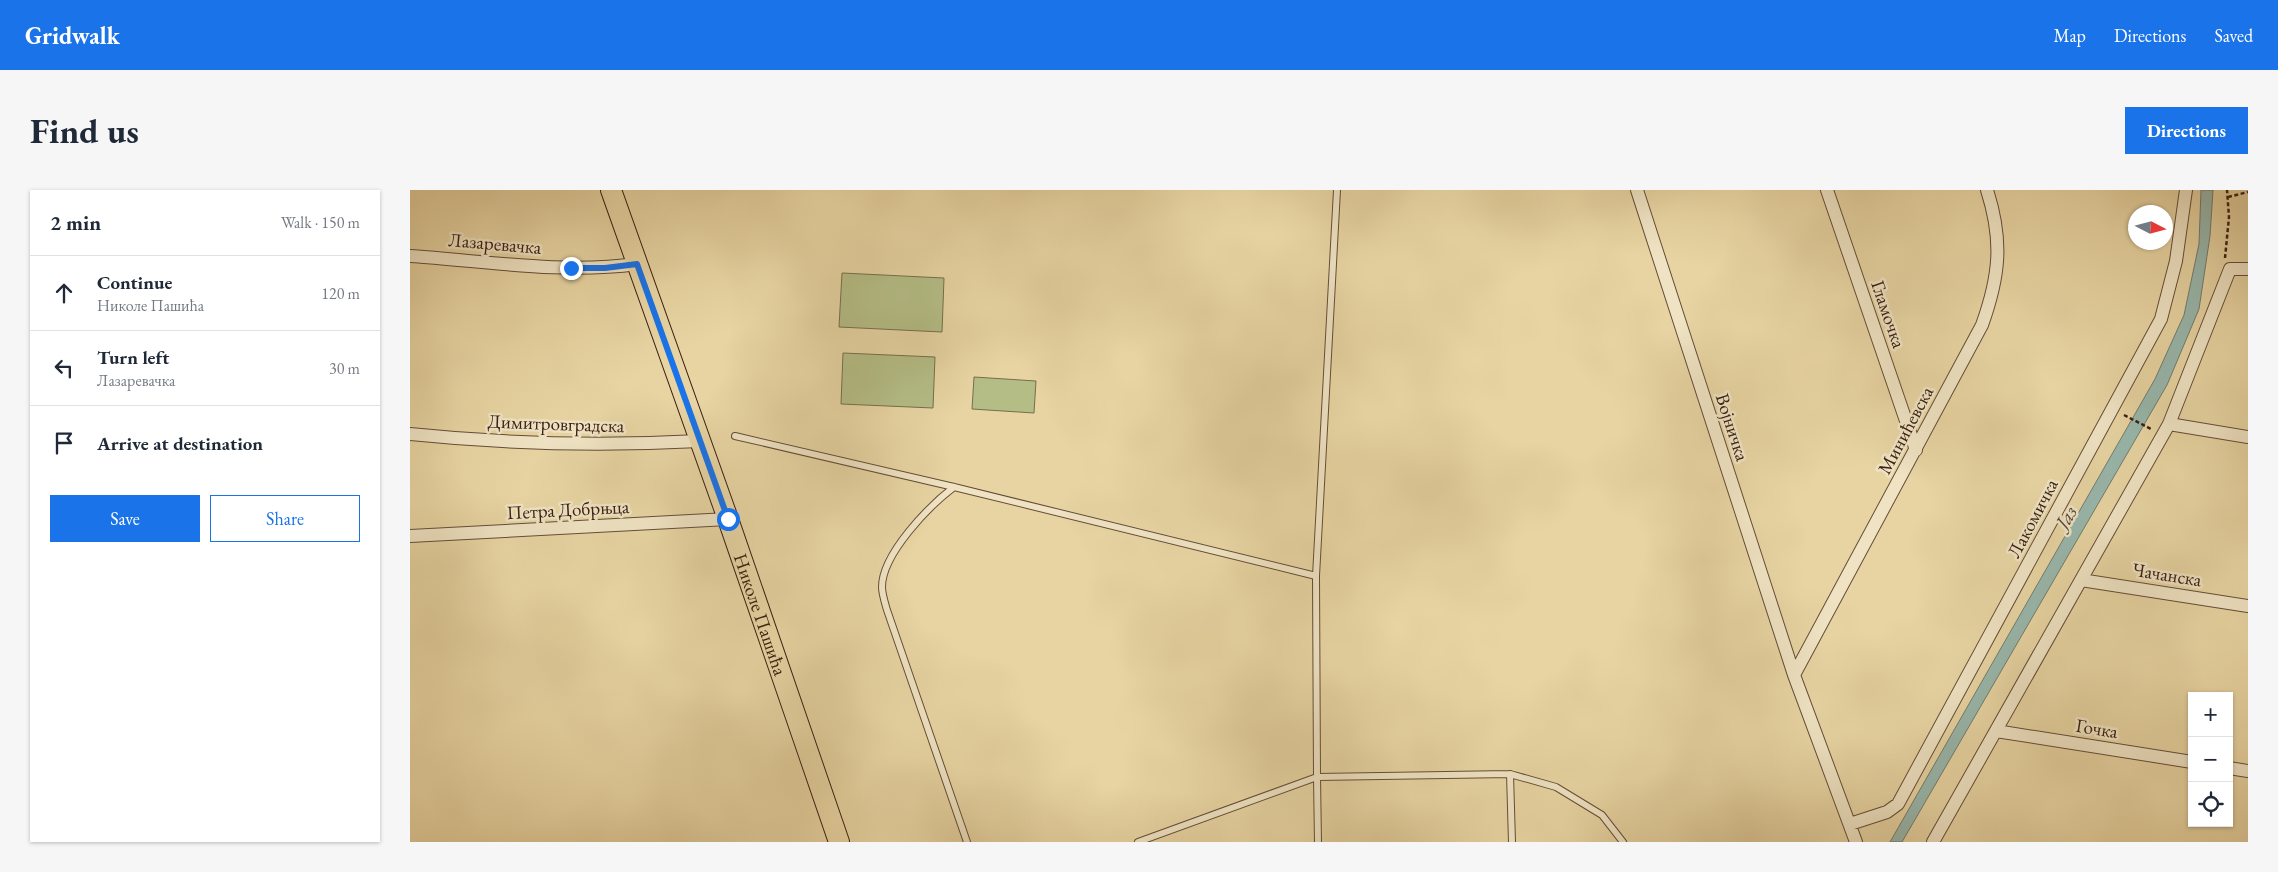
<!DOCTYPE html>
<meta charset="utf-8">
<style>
:root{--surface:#fff;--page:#f6f6f7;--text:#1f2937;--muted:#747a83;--line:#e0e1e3;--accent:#1a73e8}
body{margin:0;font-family:"EB Garamond",serif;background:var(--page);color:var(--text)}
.controls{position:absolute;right:15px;bottom:15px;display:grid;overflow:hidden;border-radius:0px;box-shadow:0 1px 4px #0004}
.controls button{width:45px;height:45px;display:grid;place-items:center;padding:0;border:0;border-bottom:1px solid var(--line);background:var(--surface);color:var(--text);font:25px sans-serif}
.compass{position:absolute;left:1718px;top:15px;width:45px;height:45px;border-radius:50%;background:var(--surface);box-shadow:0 1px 4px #0004;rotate:96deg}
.stop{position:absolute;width:15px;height:15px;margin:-11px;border:4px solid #1a73e8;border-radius:50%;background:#fff}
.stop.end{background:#1a73e8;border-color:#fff;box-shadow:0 1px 5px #0008}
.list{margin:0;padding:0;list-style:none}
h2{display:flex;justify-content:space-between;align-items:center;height:65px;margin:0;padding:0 20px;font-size:21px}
h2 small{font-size:16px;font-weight:400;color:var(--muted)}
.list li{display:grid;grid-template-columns:32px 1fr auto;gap:15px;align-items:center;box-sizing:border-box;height:75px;padding:0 20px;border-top:1px solid var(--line)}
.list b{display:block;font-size:19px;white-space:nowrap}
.list p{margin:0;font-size:16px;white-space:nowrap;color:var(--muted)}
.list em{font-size:16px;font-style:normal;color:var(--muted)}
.actions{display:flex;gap:10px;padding:15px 20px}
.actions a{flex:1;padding:11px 0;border:1px solid var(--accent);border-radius:0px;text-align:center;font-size:18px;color:var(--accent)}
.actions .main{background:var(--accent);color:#fff}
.icon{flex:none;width:28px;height:28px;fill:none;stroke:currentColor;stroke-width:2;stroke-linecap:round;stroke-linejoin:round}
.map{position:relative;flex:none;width:1838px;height:652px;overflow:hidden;border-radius:0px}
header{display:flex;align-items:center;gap:30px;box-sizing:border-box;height:70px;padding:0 25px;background:var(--accent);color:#fff}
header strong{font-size:24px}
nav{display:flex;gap:28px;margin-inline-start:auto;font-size:18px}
.intro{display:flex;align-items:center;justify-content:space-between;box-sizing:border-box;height:120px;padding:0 30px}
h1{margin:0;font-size:35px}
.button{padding:12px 22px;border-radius:0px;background:var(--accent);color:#fff;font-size:18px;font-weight:700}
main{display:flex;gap:30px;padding:0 30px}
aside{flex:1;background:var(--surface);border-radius:0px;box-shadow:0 1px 4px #0004}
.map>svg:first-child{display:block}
</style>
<header>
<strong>Gridwalk</strong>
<nav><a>Map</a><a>Directions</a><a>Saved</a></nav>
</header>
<div class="intro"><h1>Find us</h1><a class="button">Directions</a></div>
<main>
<aside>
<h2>2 min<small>Walk · 150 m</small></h2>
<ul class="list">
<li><svg class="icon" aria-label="ahead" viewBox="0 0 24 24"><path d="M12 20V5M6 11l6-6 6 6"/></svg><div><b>Continue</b><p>Николе Пашића</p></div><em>120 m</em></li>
<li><svg class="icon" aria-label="left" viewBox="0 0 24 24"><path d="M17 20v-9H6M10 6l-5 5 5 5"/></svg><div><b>Turn left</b><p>Лазаревачка</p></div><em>30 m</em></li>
<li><svg class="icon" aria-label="arrive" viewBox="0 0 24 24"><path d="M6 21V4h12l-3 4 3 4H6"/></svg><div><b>Arrive at destination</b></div></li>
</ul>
<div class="actions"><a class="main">Save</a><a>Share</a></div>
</aside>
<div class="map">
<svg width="1838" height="652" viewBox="0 0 1838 652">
<rect width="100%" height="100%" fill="#e7d4a2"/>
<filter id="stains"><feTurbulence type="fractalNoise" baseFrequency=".004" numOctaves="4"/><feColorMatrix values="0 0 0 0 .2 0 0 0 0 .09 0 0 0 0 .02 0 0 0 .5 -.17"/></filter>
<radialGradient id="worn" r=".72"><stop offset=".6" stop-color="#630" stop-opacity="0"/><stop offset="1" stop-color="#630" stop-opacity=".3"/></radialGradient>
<path fill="#b4bd86" stroke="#776e4d" d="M 432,83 L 534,88 L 532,142 L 429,137 Z
M 433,163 L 525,167 L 523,218 L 431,214 Z
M 564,187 L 626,191 L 624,223 L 562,219 Z"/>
<path fill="#98b7ac" stroke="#727b6f" d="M 1791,0 L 1803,0 L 1800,46 L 1789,119 L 1757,195 L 1492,652 L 1480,652 L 1745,189 L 1774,125 L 1789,54 Z"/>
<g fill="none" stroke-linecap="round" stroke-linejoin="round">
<g stroke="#654d38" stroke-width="8">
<path id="service" d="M 325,246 L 544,297 L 906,386
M 544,297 C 519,316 472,364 472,397 C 472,404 475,413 477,420 L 557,652
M 1100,584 L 1102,652
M 728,652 L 907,587 L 906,386 L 927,0
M 908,652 L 907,587 L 1100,584 L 1146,597 L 1192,625 L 1213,652"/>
</g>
<g stroke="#654d38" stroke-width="14">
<path id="minor" d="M 1227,0 L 1384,485 L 1446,652
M 1417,0 L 1506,260
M 0,66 C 75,71 152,84 227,74
M 1759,234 L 1838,247
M 0,244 C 96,254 194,256 290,251
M 0,346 L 318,329
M 1671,390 L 1838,416
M 1384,485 L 1572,135 C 1590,85 1593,50 1577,0
M 1586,541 L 1782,572
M 1819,578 L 1838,581
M 1440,634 L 1477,622 L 1488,614 L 1751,129 L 1766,71 L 1776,0
M 1523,652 L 1759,234 L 1820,79 L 1838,79"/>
</g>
<g stroke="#3a2014" stroke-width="22">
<g id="primary">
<path id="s1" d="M 201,0 L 318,329 L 429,652"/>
</g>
</g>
<path stroke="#3a2014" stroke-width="2.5" stroke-dasharray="4 2.5" stroke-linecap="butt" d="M 1818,7 L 1838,2
M 1815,68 L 1819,27 L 1817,0
M 1714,225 L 1741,239"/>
<use href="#service" stroke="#efe3c3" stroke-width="6"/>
<use href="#minor" stroke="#efe3c3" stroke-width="12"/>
<use href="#primary" stroke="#e7d4a2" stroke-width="20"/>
</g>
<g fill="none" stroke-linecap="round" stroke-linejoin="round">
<path stroke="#1a73e8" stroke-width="6" d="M 161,78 L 195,78 L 227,74 L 318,329"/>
</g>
<g text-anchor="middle" stroke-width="5" stroke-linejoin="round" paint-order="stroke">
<g font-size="19" fill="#3a2014" stroke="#efe3c3">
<text transform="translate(85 53) rotate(5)" y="7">Лазаревачка</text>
<text transform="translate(1479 124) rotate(71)" y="7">Гламочка</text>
<text transform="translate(146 233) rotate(2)" y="7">Димитровградска</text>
<text transform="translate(1323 237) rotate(72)" y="7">Војничка</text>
<text transform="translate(1495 240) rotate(-62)" y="7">Минићевска</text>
<text transform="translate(158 319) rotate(-3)" y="7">Петра Добрњца</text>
<text transform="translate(1622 328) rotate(-62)" y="7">Лакомичка</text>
<text transform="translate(1757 384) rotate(9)" y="7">Чачанска</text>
<text dy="7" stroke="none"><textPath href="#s1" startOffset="450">Николе Пашића</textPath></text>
<text transform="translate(1687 538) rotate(9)" y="7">Гочка</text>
</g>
<g font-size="20" font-style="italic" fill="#52463a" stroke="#efe3c3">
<text transform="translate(1656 327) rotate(-59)" y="7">Јаз</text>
</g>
</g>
<rect width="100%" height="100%" filter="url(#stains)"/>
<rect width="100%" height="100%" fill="url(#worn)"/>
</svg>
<div class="controls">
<button>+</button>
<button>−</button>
<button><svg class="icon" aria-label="locate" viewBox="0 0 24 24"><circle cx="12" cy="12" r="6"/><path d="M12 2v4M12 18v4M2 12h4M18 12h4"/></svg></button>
</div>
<svg class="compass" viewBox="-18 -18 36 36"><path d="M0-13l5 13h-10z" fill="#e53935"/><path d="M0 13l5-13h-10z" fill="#747a83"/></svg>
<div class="stop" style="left:318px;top:329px"></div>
<div class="stop end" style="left:161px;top:78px"></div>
</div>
</main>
